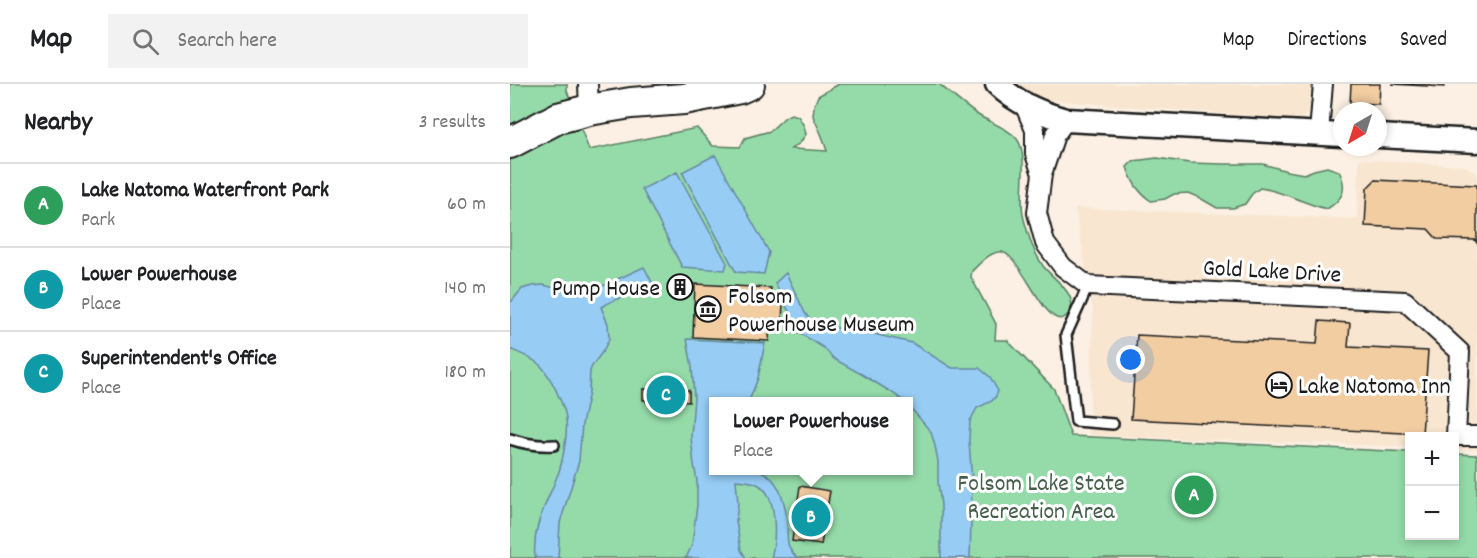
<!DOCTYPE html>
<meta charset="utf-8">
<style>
:root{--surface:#fff;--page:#f2f2f2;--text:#202124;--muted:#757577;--line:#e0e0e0;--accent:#b45309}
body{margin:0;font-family:Dekko,sans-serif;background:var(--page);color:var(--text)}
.controls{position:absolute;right:18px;bottom:18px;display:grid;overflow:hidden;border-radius:0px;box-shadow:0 3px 9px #0003}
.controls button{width:54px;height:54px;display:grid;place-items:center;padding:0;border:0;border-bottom:2px solid var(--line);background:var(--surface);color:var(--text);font:30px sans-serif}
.compass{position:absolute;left:823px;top:18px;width:54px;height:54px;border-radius:50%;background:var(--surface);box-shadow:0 3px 9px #0003;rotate:219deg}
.you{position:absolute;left:621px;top:276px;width:21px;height:21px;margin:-15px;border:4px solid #fff;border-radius:50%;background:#1a73e8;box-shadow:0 0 0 9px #1a73e833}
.badge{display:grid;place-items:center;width:39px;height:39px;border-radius:50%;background:var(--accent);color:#fff;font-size:20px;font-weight:700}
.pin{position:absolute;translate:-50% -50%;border:3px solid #fff;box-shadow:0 2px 6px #0006}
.popup{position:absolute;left:199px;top:313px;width:204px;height:78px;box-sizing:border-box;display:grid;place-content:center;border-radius:0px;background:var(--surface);filter:drop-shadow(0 2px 4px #0005);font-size:20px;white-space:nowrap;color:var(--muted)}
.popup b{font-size:22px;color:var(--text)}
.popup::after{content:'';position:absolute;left:50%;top:100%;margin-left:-12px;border:12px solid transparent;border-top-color:var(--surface)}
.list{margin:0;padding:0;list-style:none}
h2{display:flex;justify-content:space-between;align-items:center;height:78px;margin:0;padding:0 24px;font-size:26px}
h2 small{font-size:20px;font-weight:400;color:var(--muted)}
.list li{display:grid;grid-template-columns:39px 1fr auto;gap:18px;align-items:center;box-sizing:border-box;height:84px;padding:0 24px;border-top:2px solid var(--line)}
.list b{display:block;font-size:22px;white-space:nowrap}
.list p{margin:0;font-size:20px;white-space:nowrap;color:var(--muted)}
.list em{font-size:20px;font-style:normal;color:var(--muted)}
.icon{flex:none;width:33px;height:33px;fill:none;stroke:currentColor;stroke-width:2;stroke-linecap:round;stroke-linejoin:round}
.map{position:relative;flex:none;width:967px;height:474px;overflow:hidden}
header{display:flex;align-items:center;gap:36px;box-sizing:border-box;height:84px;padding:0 30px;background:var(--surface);border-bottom:2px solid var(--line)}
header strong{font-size:28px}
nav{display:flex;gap:33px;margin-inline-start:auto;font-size:21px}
.search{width:420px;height:54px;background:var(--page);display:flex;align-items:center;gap:15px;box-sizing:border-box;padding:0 21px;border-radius:0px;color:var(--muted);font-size:22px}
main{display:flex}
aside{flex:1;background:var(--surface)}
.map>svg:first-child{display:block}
</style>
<header>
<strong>Map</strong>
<div class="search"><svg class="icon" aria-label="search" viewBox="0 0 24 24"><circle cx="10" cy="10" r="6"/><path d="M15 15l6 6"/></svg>Search here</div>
<nav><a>Map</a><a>Directions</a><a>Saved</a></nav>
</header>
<main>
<aside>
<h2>Nearby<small>3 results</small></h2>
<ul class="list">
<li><span class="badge" style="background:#2e9e5b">A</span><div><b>Lake Natoma Waterfront Park</b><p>Park</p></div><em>60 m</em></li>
<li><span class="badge" style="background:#0f9aa8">B</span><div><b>Lower Powerhouse</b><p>Place</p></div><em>140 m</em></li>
<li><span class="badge" style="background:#0f9aa8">C</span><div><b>Superintendent's Office</b><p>Place</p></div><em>180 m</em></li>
</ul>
</aside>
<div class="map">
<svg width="967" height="474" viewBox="0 0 967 474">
<rect width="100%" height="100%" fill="#fbf0e3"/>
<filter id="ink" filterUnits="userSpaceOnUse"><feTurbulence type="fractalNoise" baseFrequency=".0167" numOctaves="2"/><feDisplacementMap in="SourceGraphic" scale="12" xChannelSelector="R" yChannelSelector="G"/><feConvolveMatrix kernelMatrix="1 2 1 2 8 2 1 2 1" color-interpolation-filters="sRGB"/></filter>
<g filter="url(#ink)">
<path fill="#f8e6d0" d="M 505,0 L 801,0 L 800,26 L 793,34 L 784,35 L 537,16 Z
M 849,75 L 956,82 L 967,91 L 967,366 L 945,365 L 944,352 L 900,352 L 899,363 L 579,351 L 583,227 L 565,124 L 847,135 Z"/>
<path fill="#95dba9" stroke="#587c62" stroke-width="1.5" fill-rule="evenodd" d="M 0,0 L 57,0 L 57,7 L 79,66 L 187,44 L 203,62 L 230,63 L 235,54 L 260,47 L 275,33 L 281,30 L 288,32 L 294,42 L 296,50 L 290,59 L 281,65 L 317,67 L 312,52 L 303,32 L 304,22 L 308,12 L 329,0 L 429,0 C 442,11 454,22 468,31 C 481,39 498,44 507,55 C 519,70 509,111 513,131 C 515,141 519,152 522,161 C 525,168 529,176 533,182 C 542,194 576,215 555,233 C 535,248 509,162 488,168 C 478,170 469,180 462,187 L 461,193 L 486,240 L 485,256 L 497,256 L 544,305 L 561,352 L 899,368 L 900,452 L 944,452 L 945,370 L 967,371 L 967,474 L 0,474 ZM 204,318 L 398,318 L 398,386 L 204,386 Z
M 647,74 L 679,79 L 712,80 L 753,80 L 777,87 L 794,90 L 804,86 L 817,83 L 829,87 C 838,105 833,115 817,125 C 794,120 774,107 750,104 L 742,110 L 735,120 L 723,124 L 707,124 L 690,114 L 678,109 L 664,110 L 655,115 L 641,117 C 628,108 622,98 617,83 L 623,77 Z"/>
<path fill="#97cdf5" stroke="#66869e" stroke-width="1.5" d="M 205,71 L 259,168 L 254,190 L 226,188 L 172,88 Z
M 167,88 L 217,179 L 215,186 L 172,183 L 132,105 Z
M 134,183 L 146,206 C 124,209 110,212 91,223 L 98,240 L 99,255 L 93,267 L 82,282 L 80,287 L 79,308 L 72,340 L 69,377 L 50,439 L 48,474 L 25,474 C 22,443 35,423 46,395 C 52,383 58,350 56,336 C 56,326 50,316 46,306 C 32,278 28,277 0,265 L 0,219 L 12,205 L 22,202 L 33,201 L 66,209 L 77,209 Z
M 276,189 L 295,229 L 301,237 L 331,245 L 343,245 L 402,259 L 442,284 L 469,284 L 480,293 L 488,307 L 486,312 L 482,317 L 467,324 L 460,337 L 459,356 L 462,399 L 460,474 L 431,474 L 431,421 L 428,398 L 428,377 L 425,362 L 421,348 L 399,322 L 398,318 L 394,317 L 381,308 L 353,291 L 324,275 L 314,264 L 280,243 L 277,237 L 281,232 L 265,199 Z
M 177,255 L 255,259 L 248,294 L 239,317 L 204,318 L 204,386 C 216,386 234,384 246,386 C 269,390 276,420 277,440 C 278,457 275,461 287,474 L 261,474 C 266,456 268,412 249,401 C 243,397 233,397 226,396 L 228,419 L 226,437 L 231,466 L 236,474 L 176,474 L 182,461 L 187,421 L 187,397 L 184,381 L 181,353 L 184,313 L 182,283 Z"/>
<path fill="#f2cda2" stroke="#1c1c1c" stroke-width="1.5" d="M 841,0 L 870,0 L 869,20 L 840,19 Z
M 881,0 L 934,0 L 934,3 Z
M 865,96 L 966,101 L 967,102 L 967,159 L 965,156 L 927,155 L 918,145 L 855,142 L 857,104 Z
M 160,198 L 179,198 L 179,207 L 160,207 Z
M 185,200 L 261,204 L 260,218 L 273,219 L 272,237 L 260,236 L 259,257 L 183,253 Z
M 809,237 L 840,239 L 838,263 L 918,267 L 912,350 L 621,335 L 627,251 L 807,260 Z
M 133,305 L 179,306 L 179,318 L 167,317 L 167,324 L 152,323 L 152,319 L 136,318 L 136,316 L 133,316 Z
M 290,402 L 320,407 L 311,461 L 282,457 Z"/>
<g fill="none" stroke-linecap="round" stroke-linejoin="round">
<g stroke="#1c1c1c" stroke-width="14">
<path id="service" d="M 578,202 L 556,251 L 566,337 L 603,340
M 0,355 C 15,360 29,362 44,361"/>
</g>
<g stroke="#1c1c1c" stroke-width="22">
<path id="minor" d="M 78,0 L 79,26
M 514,20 L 525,46 L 525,70 L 532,90
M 556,36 L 545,51 L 532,90 L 527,129 L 535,159 L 553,183 L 578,202 L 895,217 L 950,268 L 946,352 L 967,352
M 809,49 L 813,0"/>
</g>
<g stroke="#1c1c1c" stroke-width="27">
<path id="tertiary" d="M 487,0 C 506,19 530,29 556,36 L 832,51
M 868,52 L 967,57"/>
</g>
<g stroke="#1c1c1c" stroke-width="34">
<path id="primary" d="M 0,59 L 48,34 L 79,26 L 121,19 L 174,15 L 230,4 L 239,0"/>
</g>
<use href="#service" stroke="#fff" stroke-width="9"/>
<use href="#minor" stroke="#fff" stroke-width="18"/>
<use href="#tertiary" stroke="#fff" stroke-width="22"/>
<use href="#primary" stroke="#fff" stroke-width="30"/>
</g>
</g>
<defs>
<g id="building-ring" transform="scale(1.35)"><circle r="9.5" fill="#fff" stroke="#1c1c1c" stroke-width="1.5"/><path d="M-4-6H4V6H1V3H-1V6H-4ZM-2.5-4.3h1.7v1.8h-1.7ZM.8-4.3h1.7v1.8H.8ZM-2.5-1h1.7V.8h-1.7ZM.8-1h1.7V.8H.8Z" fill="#1c1c1c"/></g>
<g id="museum-ring" transform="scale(1.35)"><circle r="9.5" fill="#fff" stroke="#1c1c1c" stroke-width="1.5"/><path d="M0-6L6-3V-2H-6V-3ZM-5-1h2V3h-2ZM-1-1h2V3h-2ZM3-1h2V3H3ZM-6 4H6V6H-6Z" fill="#1c1c1c"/></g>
<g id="hotel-ring" transform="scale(1.35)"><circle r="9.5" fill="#fff" stroke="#1c1c1c" stroke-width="1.5"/><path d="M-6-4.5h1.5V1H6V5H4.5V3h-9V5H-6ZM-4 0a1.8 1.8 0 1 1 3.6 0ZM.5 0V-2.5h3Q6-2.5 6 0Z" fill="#1c1c1c"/></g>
</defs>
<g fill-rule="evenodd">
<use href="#building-ring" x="170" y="203"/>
<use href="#museum-ring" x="198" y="225"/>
<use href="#hotel-ring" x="769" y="301"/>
</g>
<g text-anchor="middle" stroke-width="6" stroke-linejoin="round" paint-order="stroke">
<g font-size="24" fill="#1c1c1c" stroke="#fff">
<text transform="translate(762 186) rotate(3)" y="8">Gold Lake Drive</text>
</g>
<g font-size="24" fill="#1c1c1c" stroke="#fff" text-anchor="start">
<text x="150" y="211" text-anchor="end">Pump House</text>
<text x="218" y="219">Folsom<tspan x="218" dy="28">Powerhouse Museum</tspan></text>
<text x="788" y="309">Lake Natoma Inn</text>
</g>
<g font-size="24" fill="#465f4d" stroke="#fff">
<text x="531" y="406">Folsom Lake State<tspan x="531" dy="28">Recreation Area</tspan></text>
</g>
</g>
</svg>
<div class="controls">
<button>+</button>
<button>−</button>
</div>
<svg class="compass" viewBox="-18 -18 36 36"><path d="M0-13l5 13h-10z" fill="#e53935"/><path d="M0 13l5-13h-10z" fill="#757577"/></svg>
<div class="you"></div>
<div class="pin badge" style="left:684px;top:411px;background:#2e9e5b">A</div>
<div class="pin badge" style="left:301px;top:433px;background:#0f9aa8">B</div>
<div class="popup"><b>Lower Powerhouse</b>Place</div>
<div class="pin badge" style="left:156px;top:311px;background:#0f9aa8">C</div>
</div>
</main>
